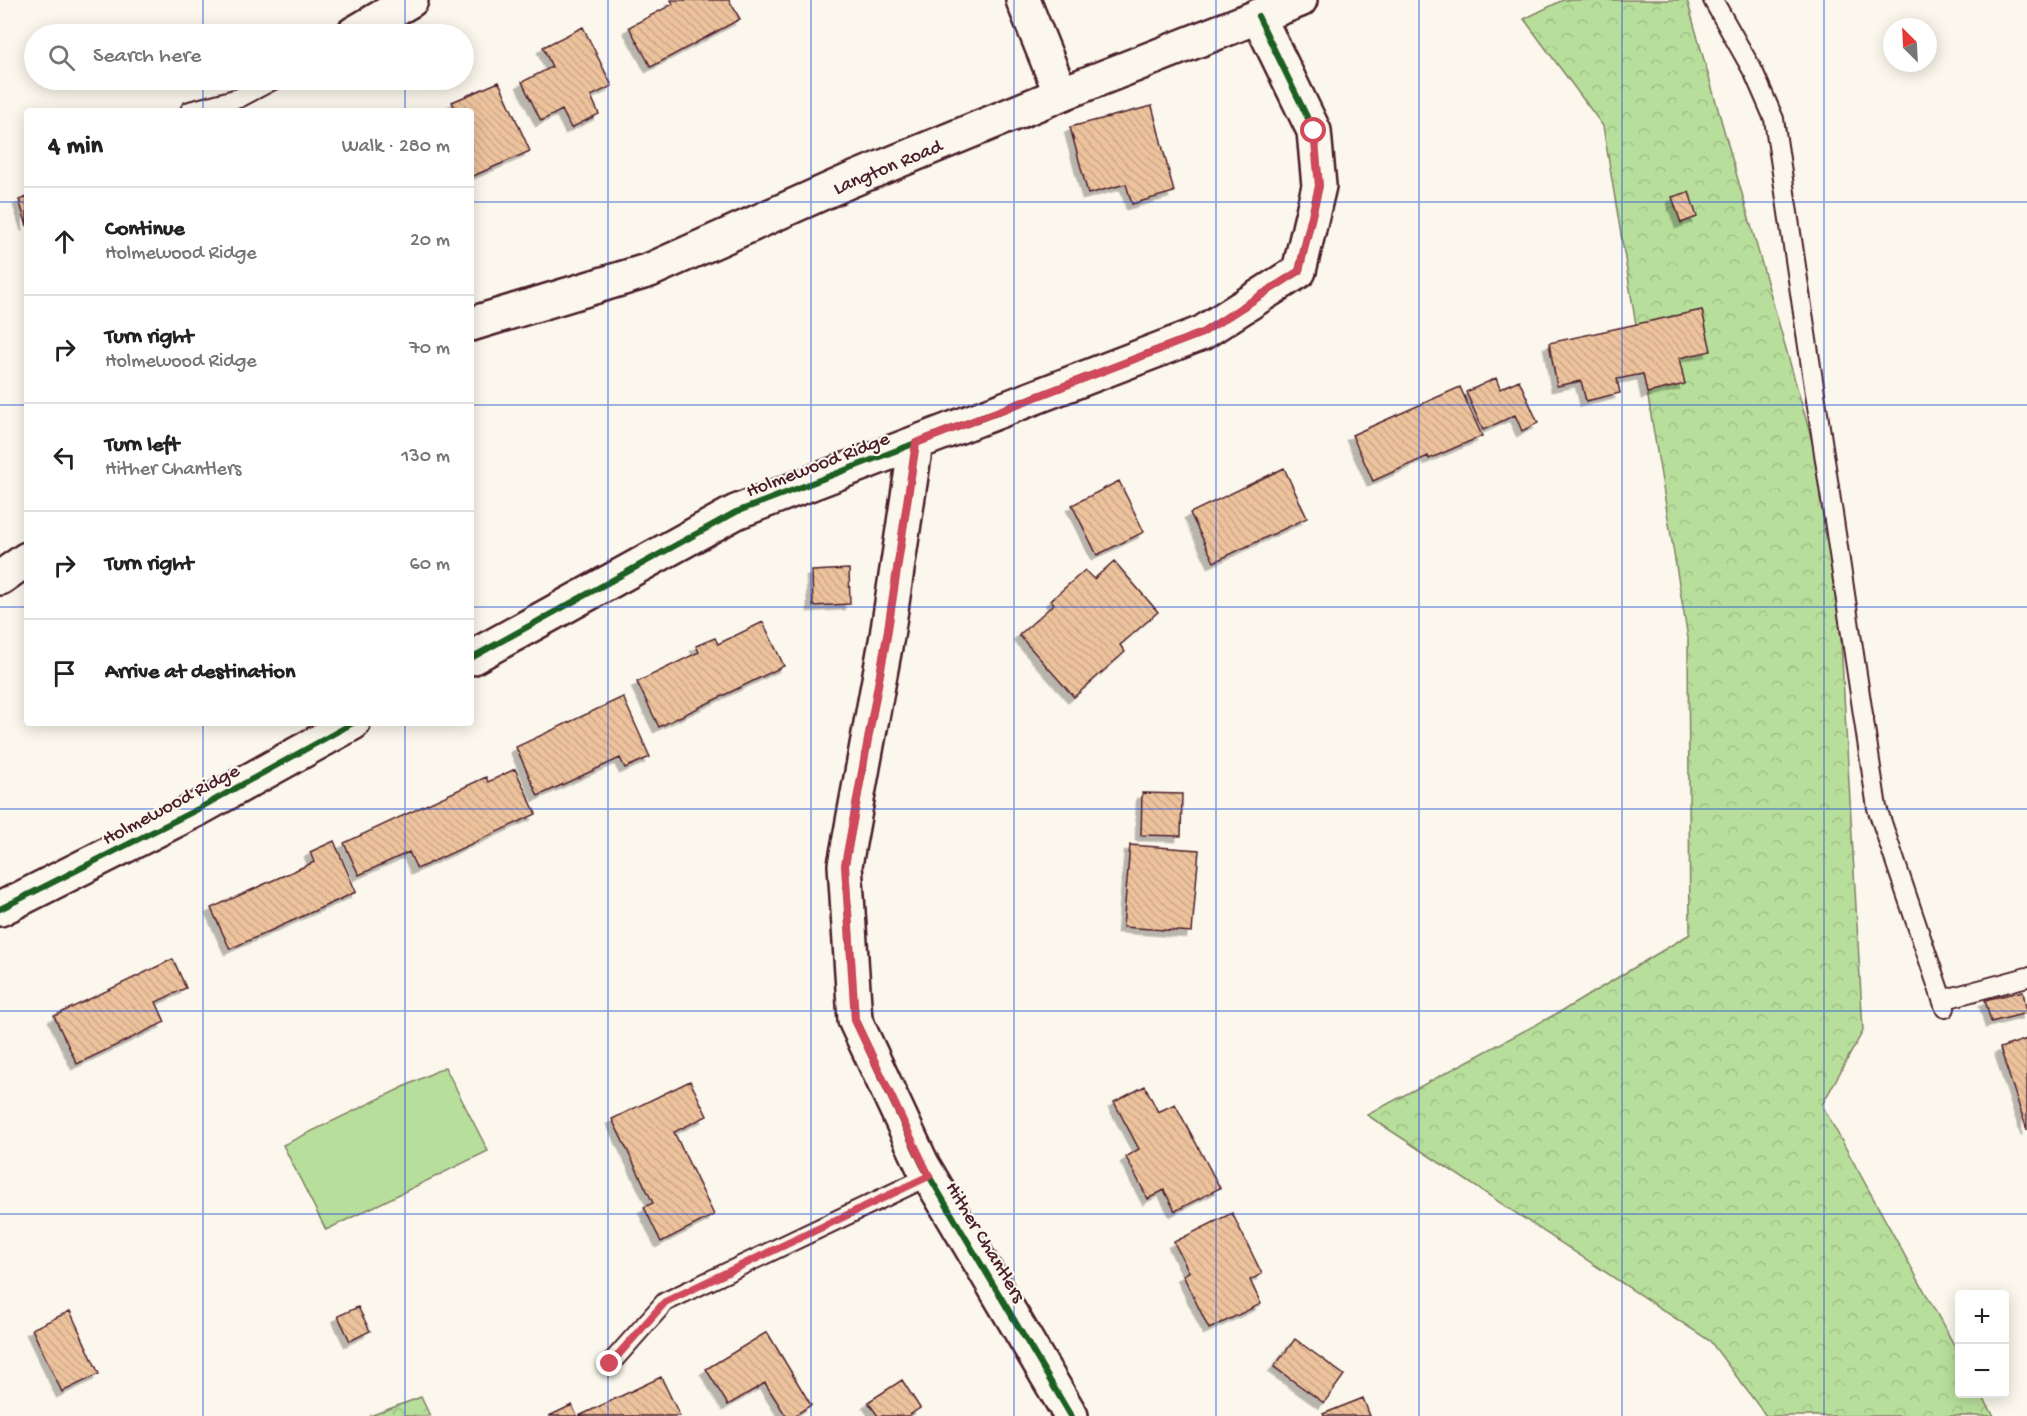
<!DOCTYPE html>
<meta charset="utf-8">
<style>
:root{--surface:#fff;--page:#f6f6f6;--text:#222;--muted:#767676;--line:#e0e0e0}
body{margin:0;font-family:"Gochi Hand",sans-serif;background:var(--page);color:var(--text)}
.controls{position:absolute;right:18px;bottom:18px;display:grid;overflow:hidden;border-radius:6px;box-shadow:0 3px 15px #0003}
.controls button{width:54px;height:54px;display:grid;place-items:center;padding:0;border:0;border-bottom:2px solid var(--line);background:var(--surface);color:var(--text);font:30px sans-serif}
.compass{position:absolute;left:1883px;top:18px;width:54px;height:54px;border-radius:50%;background:var(--surface);box-shadow:0 3px 15px #0003;rotate:336deg}
.stop{position:absolute;width:18px;height:18px;margin:-14px;border:4px solid #d1495b;border-radius:50%;background:#fff}
.stop.end{background:#d1495b;border-color:#fff;box-shadow:0 2px 6px #0008}
.list{margin:0;padding:0;list-style:none}
h2{display:flex;justify-content:space-between;align-items:center;height:78px;margin:0;padding:0 24px;font-size:26px}
h2 small{font-size:20px;font-weight:400;color:var(--muted)}
.list li{display:grid;grid-template-columns:39px 1fr auto;gap:18px;align-items:center;box-sizing:border-box;height:108px;padding:0 24px;border-top:2px solid var(--line)}
.list b{display:block;font-size:22px;white-space:nowrap}
.list p{margin:0;font-size:20px;white-space:nowrap;color:var(--muted)}
.list em{font-size:20px;font-style:normal;color:var(--muted)}
.icon{flex:none;width:33px;height:33px;fill:none;stroke:currentColor;stroke-width:2;stroke-linecap:round;stroke-linejoin:round}
.map{position:relative;flex:none;width:2027px;height:1416px;overflow:hidden}
.search{position:absolute;background:var(--surface);box-shadow:0 3px 15px #0003;left:24px;top:24px;width:450px;height:66px;display:flex;align-items:center;gap:15px;box-sizing:border-box;padding:0 21px;border-radius:33px;color:var(--muted);font-size:22px}
.panel{position:absolute;background:var(--surface);box-shadow:0 3px 15px #0003;left:24px;top:108px;width:450px;height:618px;border-radius:6px}
.map>svg:first-child{display:block}
</style>
<div class="map">
<svg width="2027" height="1416" viewBox="0 0 2027 1416">
<defs>
<pattern id="forest-crowns" width="20" height="18" patternUnits="userSpaceOnUse" patternTransform="scale(1.5)"><rect width="20" height="18" fill="#b7df9b"/><path d="M2 6a3 3 0 1 1 6 0M12 15a3 3 0 1 1 6 0" fill="none" stroke="#9fbf86"/></pattern>
<pattern id="building-back-hatch" width="6" height="6" patternUnits="userSpaceOnUse" patternTransform="scale(1.5)"><rect width="6" height="6" fill="#edc39d"/><path d="M-1 5l2 2M0 0l6 6M5-1l2 2" fill="none" stroke="#cda787"/></pattern>
<filter id="shadow"><feDropShadow dx="-5.5" dy="5.5" stdDeviation="0" flood-color="#0004"/></filter>
</defs>
<rect width="100%" height="100%" fill="#fbf7ec"/>
<filter id="ink" filterUnits="userSpaceOnUse"><feTurbulence type="fractalNoise" baseFrequency=".0167" numOctaves="2"/><feDisplacementMap in="SourceGraphic" scale="12" xChannelSelector="R" yChannelSelector="G"/><feConvolveMatrix kernelMatrix="1 2 1 2 8 2 1 2 1" color-interpolation-filters="sRGB"/></filter>
<g filter="url(#ink)">
<path fill="#b7df9b" stroke="#807f63" stroke-width="1.5" d="M 445,1067 L 488,1151 L 326,1230 L 283,1145 Z"/>
<path fill="url(#forest-crowns)" stroke="#807f63" stroke-width="1.5" d="M 1563,0 L 1687,0 L 1834,518 L 1863,1031 L 1822,1105 L 1959,1354 L 1960,1394 L 1981,1394 L 1994,1416 L 1766,1416 L 1710,1341 L 1367,1115 L 1567,1008 L 1690,934 L 1688,638 L 1603,126 L 1524,19 Z
M 421,1397 L 430,1416 L 370,1416 Z"/>
<path fill="url(#building-back-hatch)" stroke="#4a1f2b" stroke-width="1.5" filter="url(#shadow)" d="M 671,0 L 729,0 L 740,19 L 651,67 L 629,27 L 673,4 Z
M 583,27 L 612,86 L 591,96 L 599,114 L 571,128 L 562,110 L 541,121 L 522,82 L 552,67 L 543,47 Z
M 499,82 L 530,151 L 471,177 L 471,111 L 456,111 L 452,102 Z
M 1152,106 L 1174,192 L 1132,204 L 1126,184 L 1088,194 L 1070,127 Z
M 1689,192 L 1697,217 L 1681,223 L 1672,197 Z
M 27,197 L 27,226 L 19,200 Z
M 1702,310 L 1711,351 L 1679,358 L 1685,384 L 1647,393 L 1643,374 L 1617,379 L 1620,393 L 1586,401 L 1581,381 L 1557,386 L 1549,343 Z
M 1496,378 L 1500,389 L 1519,380 L 1538,423 L 1522,431 L 1515,415 L 1483,430 L 1466,392 Z
M 1460,387 L 1482,436 L 1429,459 L 1428,456 L 1373,481 L 1352,435 Z
M 1284,468 L 1307,518 L 1214,562 L 1190,513 Z
M 1119,481 L 1144,532 L 1097,555 L 1072,505 Z
M 1114,561 L 1158,612 L 1120,645 L 1125,652 L 1074,697 L 1019,635 L 1054,604 L 1051,600 L 1085,570 L 1094,579 Z
M 849,569 L 850,604 L 813,606 L 812,571 Z
M 763,622 L 784,666 L 659,727 L 637,682 L 699,652 L 696,646 L 715,638 L 718,644 Z
M 623,697 L 650,757 L 625,768 L 620,758 L 538,796 L 516,747 Z
M 515,769 L 536,814 L 417,869 L 409,852 L 359,875 L 344,843 L 486,777 L 488,782 Z
M 1142,793 L 1182,794 L 1181,836 L 1141,835 Z
M 334,841 L 356,892 L 230,949 L 211,908 L 314,862 L 310,852 Z
M 1130,845 L 1199,850 L 1192,932 L 1123,927 Z
M 173,959 L 186,988 L 156,1002 L 165,1022 L 77,1064 L 54,1016 Z
M 2023,991 L 2027,1013 L 1991,1022 L 1985,1000 Z
M 2027,1039 L 2027,1130 L 2000,1048 Z
M 690,1081 L 707,1116 L 674,1132 L 714,1215 L 661,1242 L 644,1207 L 653,1203 L 612,1119 Z
M 1145,1086 L 1158,1112 L 1175,1104 L 1220,1188 L 1175,1211 L 1164,1190 L 1148,1199 L 1126,1157 L 1139,1149 L 1114,1102 Z
M 1232,1213 L 1262,1274 L 1250,1280 L 1261,1304 L 1209,1329 L 1183,1275 L 1189,1272 L 1174,1242 Z
M 358,1307 L 370,1331 L 350,1341 L 338,1316 Z
M 70,1311 L 99,1374 L 62,1392 L 32,1329 Z
M 767,1332 L 811,1405 L 794,1416 L 786,1416 L 765,1383 L 728,1405 L 706,1369 Z
M 1295,1339 L 1344,1375 L 1324,1403 L 1274,1367 Z
M 661,1377 L 680,1416 L 579,1416 Z
M 902,1380 L 920,1408 L 908,1416 L 878,1416 L 868,1402 Z
M 1363,1398 L 1370,1416 L 1324,1416 L 1323,1414 Z
M 572,1405 L 577,1416 L 549,1416 Z"/>
<g fill="none" stroke-linecap="round" stroke-linejoin="round">
<g stroke="#4a1f2b" stroke-width="22">
<path id="service" d="M 1713,0 L 1754,73 L 1774,119 L 1877,808 L 1945,1008
M 190,111 L 239,98 L 273,80
M 1942,1000 L 2027,977
M 610,1364 L 665,1302 L 929,1176"/>
</g>
<g stroke="#4a1f2b" stroke-width="38">
<path id="minor" d="M 1023,0 L 1061,94
M 353,34 L 411,0
M 916,443 L 887,636 L 845,865 L 855,1020 L 922,1164 L 1071,1416
M 471,658 L 736,512 L 1202,333 L 1299,271 L 1319,186 L 1314,131 L 1258,16
M 0,909 L 198,809 L 353,723"/>
</g>
<g stroke="#4a1f2b" stroke-width="38">
<g id="primary">
<path id="s1" d="M 471,324 L 650,270 L 849,181 L 1061,94 L 1300,0"/>
<path d="M 0,578 L 27,559"/>
</g>
</g>
<use href="#service" stroke="#fbf7ec" stroke-width="18"/>
<use href="#minor" stroke="#fbf7ec" stroke-width="33"/>
<use href="#primary" stroke="#fbf7ec" stroke-width="33"/>
<g stroke="#fbf7ec" stroke-width="10">
<path id="cycleway" d="M 916,443 L 887,636 L 845,865 L 855,1020 L 922,1164 L 1071,1416
M 471,658 L 736,512 L 1202,333 L 1299,271 L 1319,186 L 1314,131 L 1258,16
M 0,909 L 198,809 L 353,723"/>
</g>
<use href="#cycleway" stroke="#1b5e20" stroke-width="6"/>
</g>
</g>
<g fill="none" stroke-linecap="round" stroke-linejoin="round" filter="url(#ink)">
<path stroke="#d1495b" stroke-width="8" d="M 610,1364 L 665,1302 L 929,1176 L 855,1020 L 845,865 L 887,636 L 916,443 L 1202,333 L 1299,271 L 1319,186 L 1314,131"/>
</g>
<path fill="none" stroke="#1d4ed8" stroke-width="1.5" stroke-opacity="0.55" d="M 203,0 L 203,34M 405,0 L 405,34M 608,0 L 608,1416M 811,0 L 811,1416M 1014,0 L 1014,1416M 1216,0 L 1216,1416M 1419,0 L 1419,1416M 1622,0 L 1622,1416M 1824,0 L 1824,1416M 203,80 L 203,111M 405,80 L 405,111M 0,202 L 27,202M 471,202 L 2027,202M 0,405 L 27,405M 471,405 L 2027,405M 0,607 L 27,607M 471,607 L 2027,607M 203,723 L 203,1416M 405,723 L 405,1416M 0,809 L 2027,809M 0,1011 L 2027,1011M 0,1214 L 2027,1214"/>
<g text-anchor="middle" stroke-width="4.5" stroke-linejoin="round" paint-order="stroke">
<g font-size="20" fill="#4a1f2b" stroke="#fbf7ec">
<text dy="7" stroke="none"><textPath href="#s1" startOffset="446">Langton Road</textPath></text>
<text transform="translate(817 463) rotate(-21)" y="7">Holmewood Ridge</text>
<text transform="translate(170 803) rotate(-28)" y="7">Holmewood Ridge</text>
<text transform="translate(987 1241) rotate(59)" y="7">Hither Chantlers</text>
</g>
</g>
</svg>
<div class="controls">
<button>+</button>
<button>−</button>
</div>
<svg class="compass" viewBox="-18 -18 36 36"><path d="M0-13l5 13h-10z" fill="#e53935"/><path d="M0 13l5-13h-10z" fill="#767676"/></svg>
<div class="stop" style="left:1314px;top:131px"></div>
<div class="stop end" style="left:610px;top:1364px"></div>
<div class="search"><svg class="icon" aria-label="search" viewBox="0 0 24 24"><circle cx="10" cy="10" r="6"/><path d="M15 15l6 6"/></svg>Search here</div>
<section class="panel">
<h2>4 min<small>Walk · 280 m</small></h2>
<ul class="list">
<li><svg class="icon" aria-label="ahead" viewBox="0 0 24 24"><path d="M12 20V5M6 11l6-6 6 6"/></svg><div><b>Continue</b><p>Holmewood Ridge</p></div><em>20 m</em></li>
<li><svg class="icon" aria-label="right" viewBox="0 0 24 24"><path d="M7 20v-9h11M14 6l5 5-5 5"/></svg><div><b>Turn right</b><p>Holmewood Ridge</p></div><em>70 m</em></li>
<li><svg class="icon" aria-label="left" viewBox="0 0 24 24"><path d="M17 20v-9H6M10 6l-5 5 5 5"/></svg><div><b>Turn left</b><p>Hither Chantlers</p></div><em>130 m</em></li>
<li><svg class="icon" aria-label="right" viewBox="0 0 24 24"><path d="M7 20v-9h11M14 6l5 5-5 5"/></svg><div><b>Turn right</b></div><em>60 m</em></li>
<li><svg class="icon" aria-label="arrive" viewBox="0 0 24 24"><path d="M6 21V4h12l-3 4 3 4H6"/></svg><div><b>Arrive at destination</b></div></li>
</ul>
</section>
</div>
